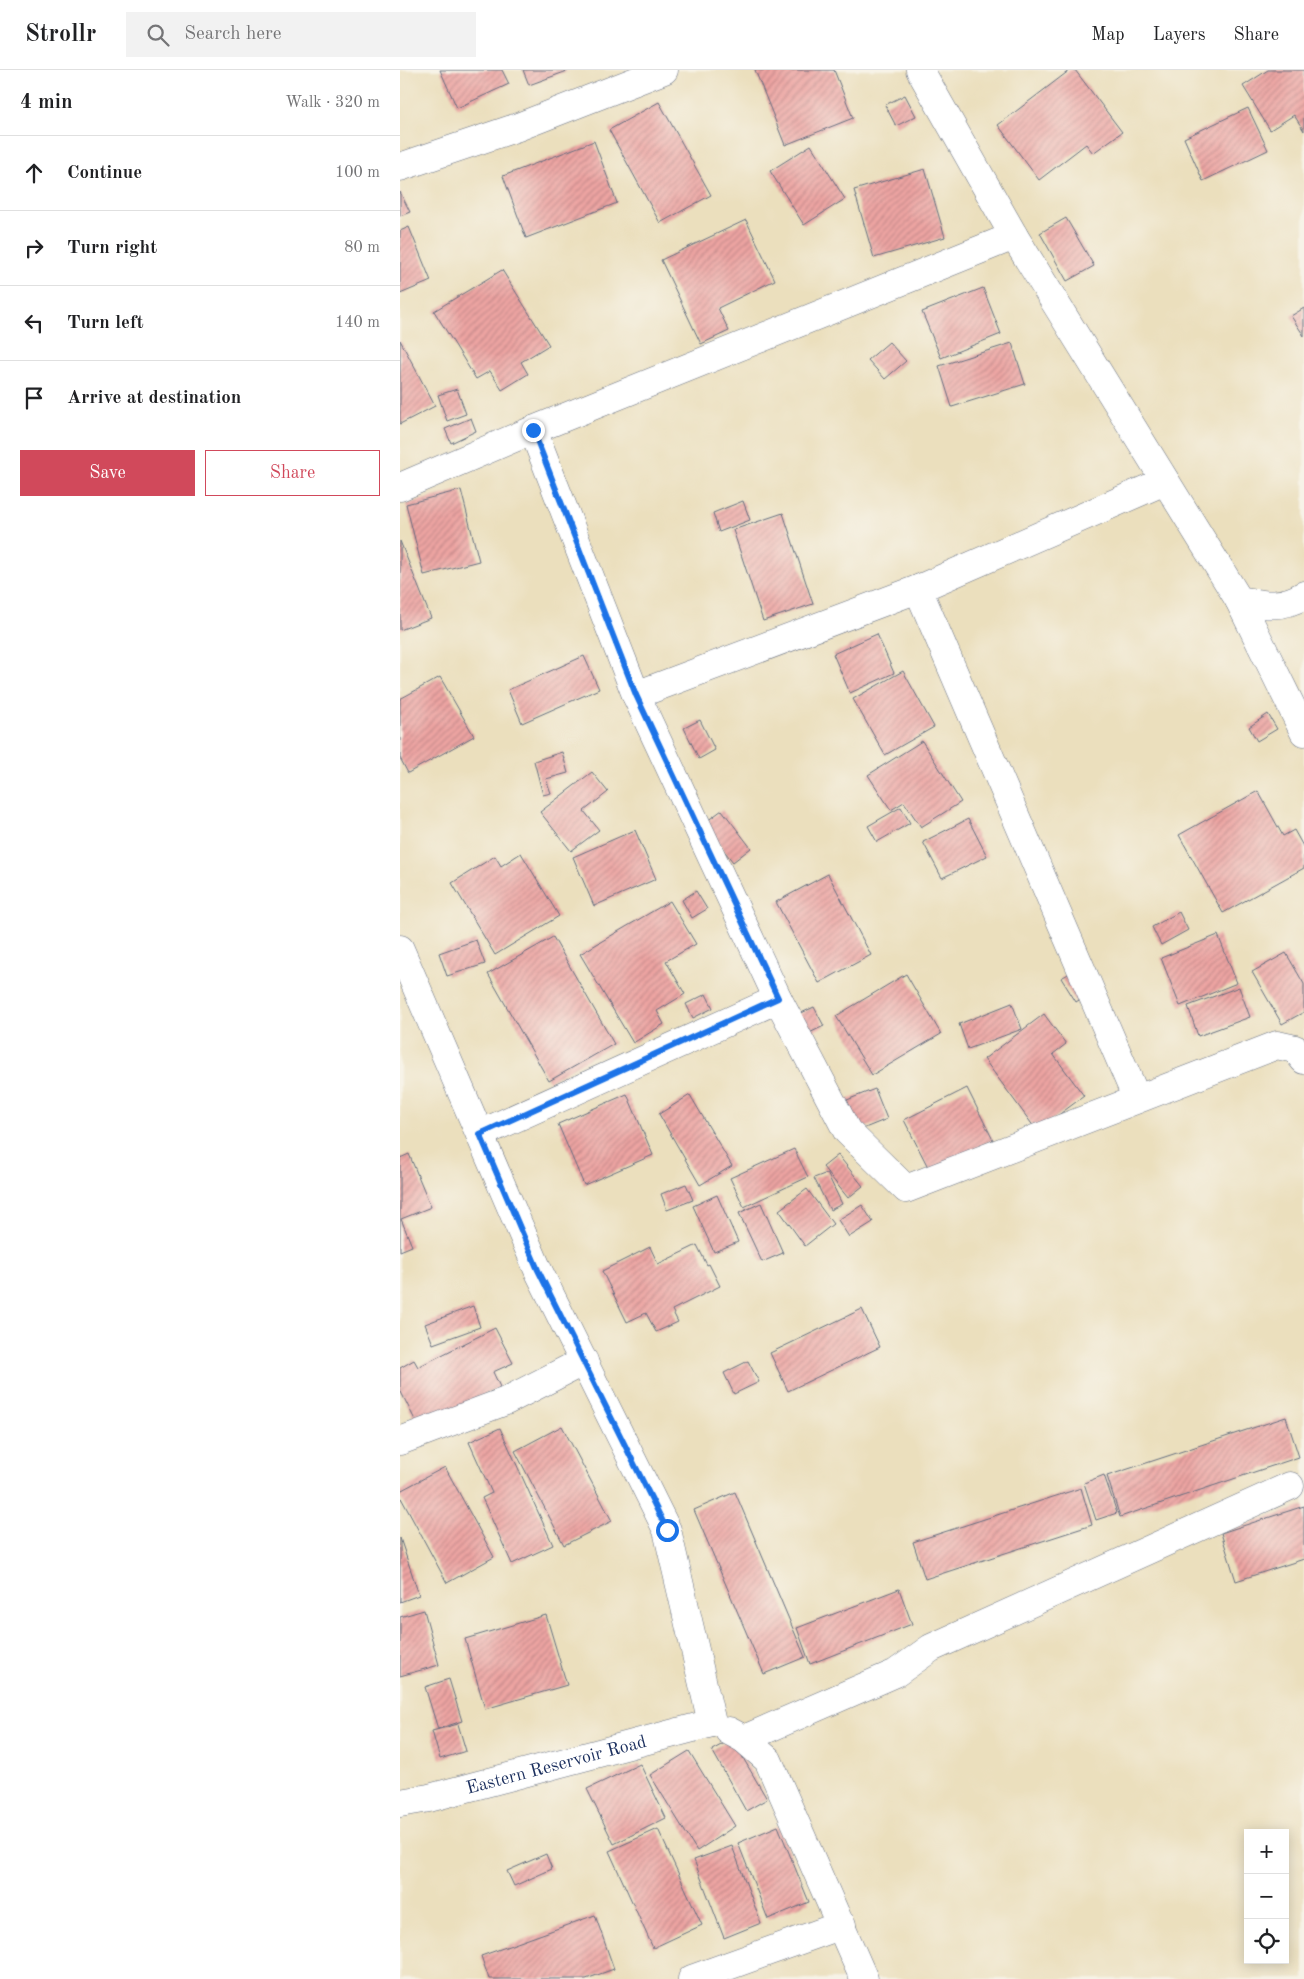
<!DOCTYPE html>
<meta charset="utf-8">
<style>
:root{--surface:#fff;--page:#f2f2f2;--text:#202124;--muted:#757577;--line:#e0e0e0;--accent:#d1495b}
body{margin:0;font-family:"Old Standard TT",serif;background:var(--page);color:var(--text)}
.controls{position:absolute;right:15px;bottom:15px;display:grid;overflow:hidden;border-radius:0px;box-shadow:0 2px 12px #0003}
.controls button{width:45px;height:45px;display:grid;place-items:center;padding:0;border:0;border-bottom:1px solid var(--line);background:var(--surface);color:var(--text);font:25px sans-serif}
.stop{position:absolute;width:15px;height:15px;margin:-11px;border:4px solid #1a73e8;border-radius:50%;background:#fff}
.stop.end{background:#1a73e8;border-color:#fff;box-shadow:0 1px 5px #0008}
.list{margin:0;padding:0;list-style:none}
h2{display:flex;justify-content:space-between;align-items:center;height:65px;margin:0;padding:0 20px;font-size:21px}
h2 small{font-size:16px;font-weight:400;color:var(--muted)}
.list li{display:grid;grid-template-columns:32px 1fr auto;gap:15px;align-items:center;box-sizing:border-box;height:75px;padding:0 20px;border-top:1px solid var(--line)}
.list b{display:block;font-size:19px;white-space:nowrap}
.list em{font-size:16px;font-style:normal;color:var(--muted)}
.actions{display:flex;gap:10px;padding:15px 20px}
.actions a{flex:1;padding:11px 0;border:1px solid var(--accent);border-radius:0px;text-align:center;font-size:18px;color:var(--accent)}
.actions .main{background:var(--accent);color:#fff}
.icon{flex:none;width:28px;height:28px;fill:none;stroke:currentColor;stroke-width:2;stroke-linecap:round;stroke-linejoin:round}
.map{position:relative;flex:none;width:904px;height:1909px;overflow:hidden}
header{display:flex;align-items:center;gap:30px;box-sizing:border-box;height:70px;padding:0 25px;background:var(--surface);border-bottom:1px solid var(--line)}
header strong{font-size:24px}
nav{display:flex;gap:28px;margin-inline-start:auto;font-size:18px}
.search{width:350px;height:45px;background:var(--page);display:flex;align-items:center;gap:12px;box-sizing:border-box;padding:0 18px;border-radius:0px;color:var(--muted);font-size:19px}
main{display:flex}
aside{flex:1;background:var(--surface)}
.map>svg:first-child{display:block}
</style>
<header>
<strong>Strollr</strong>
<div class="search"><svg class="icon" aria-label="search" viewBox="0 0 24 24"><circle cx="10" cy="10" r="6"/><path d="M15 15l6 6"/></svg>Search here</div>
<nav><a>Map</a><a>Layers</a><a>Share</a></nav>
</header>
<main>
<aside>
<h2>4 min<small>Walk · 320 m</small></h2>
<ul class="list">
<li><svg class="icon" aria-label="ahead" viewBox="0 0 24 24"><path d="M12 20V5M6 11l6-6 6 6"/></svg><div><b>Continue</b></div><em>100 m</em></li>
<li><svg class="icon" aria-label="right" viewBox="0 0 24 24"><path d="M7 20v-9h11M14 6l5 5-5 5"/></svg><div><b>Turn right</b></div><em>80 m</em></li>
<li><svg class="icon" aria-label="left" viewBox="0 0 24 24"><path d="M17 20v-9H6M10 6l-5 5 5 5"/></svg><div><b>Turn left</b></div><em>140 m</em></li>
<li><svg class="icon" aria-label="arrive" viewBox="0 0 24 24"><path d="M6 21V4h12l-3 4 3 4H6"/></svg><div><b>Arrive at destination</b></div></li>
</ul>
<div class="actions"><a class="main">Save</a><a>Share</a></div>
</aside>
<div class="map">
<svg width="904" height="1909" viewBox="0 0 904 1909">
<defs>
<pattern id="building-hatch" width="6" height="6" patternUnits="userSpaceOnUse" patternTransform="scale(1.25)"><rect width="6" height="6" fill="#eda4a2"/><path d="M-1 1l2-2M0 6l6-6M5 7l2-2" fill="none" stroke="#bf8687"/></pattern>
</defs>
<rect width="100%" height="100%" fill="#f7f3e8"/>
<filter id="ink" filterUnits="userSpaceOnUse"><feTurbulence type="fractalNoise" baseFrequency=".02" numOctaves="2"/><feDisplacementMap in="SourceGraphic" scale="10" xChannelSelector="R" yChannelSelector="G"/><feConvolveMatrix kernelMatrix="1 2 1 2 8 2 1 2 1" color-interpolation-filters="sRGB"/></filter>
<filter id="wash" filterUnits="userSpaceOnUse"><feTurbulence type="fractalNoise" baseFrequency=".0096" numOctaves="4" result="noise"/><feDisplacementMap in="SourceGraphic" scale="20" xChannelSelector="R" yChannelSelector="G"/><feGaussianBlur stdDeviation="1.12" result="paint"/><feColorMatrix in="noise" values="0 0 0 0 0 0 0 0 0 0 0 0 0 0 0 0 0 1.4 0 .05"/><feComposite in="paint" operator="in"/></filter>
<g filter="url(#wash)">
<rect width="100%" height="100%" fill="#ebdfbd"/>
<g id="blocks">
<path fill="url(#building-hatch)" d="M 40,0 L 102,0 L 109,14 L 57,38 Z
M 123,0 L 170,0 L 129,15 Z
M 355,0 L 434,0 L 453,48 L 385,75 Z
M 670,0 L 675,0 L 722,62 L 693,83 L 686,74 L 639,110 L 598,55 Z
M 868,0 L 904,0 L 904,61 L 894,45 L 870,60 L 843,16 Z
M 505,25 L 516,46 L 496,56 L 485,35 Z
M 259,32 L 311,125 L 260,153 L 209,60 Z
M 848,38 L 868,80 L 803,111 L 784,68 Z
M 194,71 L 217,133 L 126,168 L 103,106 Z
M 411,75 L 445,129 L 404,155 L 370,101 Z
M 525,99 L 545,167 L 474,188 L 454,120 Z
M 0,122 L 10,142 L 0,146 Z
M 666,148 L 694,196 L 667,211 L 640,163 Z
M 346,150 L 375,210 L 318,238 L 329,261 L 301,274 L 261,190 Z
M 9,157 L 31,211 L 0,224 L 0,161 Z
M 102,200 L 149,275 L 121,292 L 128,304 L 102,320 L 90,301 L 76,309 L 34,241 Z
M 583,218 L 601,264 L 541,288 L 522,242 Z
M 904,238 L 904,266 L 891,246 Z
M 0,270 L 35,336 L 0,354 Z
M 489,272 L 506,291 L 485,309 L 468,290 Z
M 612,273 L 625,314 L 552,337 L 539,296 Z
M 57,319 L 66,344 L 47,351 L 38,325 Z
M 71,348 L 76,361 L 51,373 L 45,359 Z
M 61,420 L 79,491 L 24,505 L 6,434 Z
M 343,431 L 350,450 L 319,462 L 313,443 Z
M 383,443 L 413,534 L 363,551 L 333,460 Z
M 0,471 L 31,548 L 0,560 Z
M 477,564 L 494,603 L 450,623 L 433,584 Z
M 184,586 L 199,619 L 122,653 L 108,620 Z
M 503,601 L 534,657 L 485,685 L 453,629 Z
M 40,607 L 74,666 L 8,703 L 0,688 L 0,629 Z
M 868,644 L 877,659 L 857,671 L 849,657 Z
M 300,650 L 315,680 L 299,689 L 284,658 Z
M 522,671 L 561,732 L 521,757 L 504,732 L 491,740 L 468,705 Z
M 162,682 L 168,703 L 146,709 L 151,723 L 143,725 L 134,691 Z
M 192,702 L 208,722 L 184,741 L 199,760 L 171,781 L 140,742 Z
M 858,721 L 883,766 L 894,760 L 904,778 L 904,798 L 823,843 L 779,765 Z
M 501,737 L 510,753 L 477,772 L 468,756 Z
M 322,740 L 351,778 L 333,792 L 303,754 Z
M 568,749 L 587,786 L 542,808 L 523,772 Z
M 235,760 L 256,809 L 194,836 L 173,787 Z
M 121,783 L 159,846 L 95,885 L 52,813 L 95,786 L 101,796 Z
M 428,804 L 471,885 L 419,913 L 376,832 Z
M 296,821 L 307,839 L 292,848 L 282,830 Z
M 270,831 L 296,874 L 266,891 L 285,924 L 257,941 L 264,954 L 233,973 L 180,884 Z
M 779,842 L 788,860 L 761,875 L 752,857 Z
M 818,865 L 837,913 L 780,936 L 761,888 Z
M 153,867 L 214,974 L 149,1011 L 88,904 Z
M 76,870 L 85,894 L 47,906 L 39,883 Z
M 886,883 L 904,914 L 904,942 L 882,954 L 852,902 Z
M 676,900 L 690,923 L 676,932 L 661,908 Z
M 506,904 L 541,964 L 472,1005 L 436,946 Z
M 839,917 L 850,947 L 798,966 L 788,936 Z
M 306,924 L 313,938 L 293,948 L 286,934 Z
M 612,933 L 622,959 L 568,979 L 559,954 Z
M 414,937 L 424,956 L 405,965 L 395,946 Z
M 644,944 L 666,974 L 653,984 L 684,1026 L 637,1061 L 584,989 Z
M 567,1018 L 593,1070 L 530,1101 L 504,1050 Z
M 475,1019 L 487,1049 L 460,1060 L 447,1030 Z
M 227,1024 L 253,1085 L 184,1115 L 158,1054 Z
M 290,1025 L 332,1096 L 300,1115 L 259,1044 Z
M 394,1079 L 408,1107 L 344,1137 L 330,1108 Z
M 9,1084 L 31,1137 L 1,1149 L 12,1176 L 0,1181 L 0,1088 Z
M 438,1085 L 463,1116 L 448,1128 L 423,1097 Z
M 427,1103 L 442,1134 L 430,1140 L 414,1108 Z
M 286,1114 L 293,1130 L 267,1140 L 261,1124 Z
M 407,1119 L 433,1154 L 405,1176 L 379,1140 Z
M 317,1125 L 338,1172 L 314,1182 L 293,1136 Z
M 361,1133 L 383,1183 L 362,1192 L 339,1143 Z
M 462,1135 L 473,1152 L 449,1167 L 438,1150 Z
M 297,1175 L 307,1195 L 309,1194 L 320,1216 L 272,1240 L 278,1252 L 256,1262 L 246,1243 L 227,1252 L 202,1201 L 250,1177 L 258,1194 Z
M 73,1236 L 80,1257 L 33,1274 L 25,1254 Z
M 462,1239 L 480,1277 L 388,1321 L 370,1283 Z
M 95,1258 L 113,1293 L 93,1302 L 100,1317 L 19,1358 L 0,1320 L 0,1298 L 14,1290 L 18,1297 Z
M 348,1291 L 359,1312 L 334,1324 L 324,1303 Z
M 886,1347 L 899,1387 L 720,1447 L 707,1406 Z
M 162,1356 L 212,1451 L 164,1475 L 115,1381 Z
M 100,1358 L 153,1475 L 112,1494 L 82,1428 L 92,1423 L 69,1372 Z
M 45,1397 L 94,1487 L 47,1513 L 0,1426 L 0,1421 Z
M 704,1405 L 717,1443 L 696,1450 L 684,1413 Z
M 681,1418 L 692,1455 L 525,1509 L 513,1472 Z
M 335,1422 L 405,1587 L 364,1604 L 294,1440 Z
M 904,1436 L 904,1489 L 836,1511 L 821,1463 Z
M 0,1468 L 19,1525 L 0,1532 Z
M 499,1519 L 512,1554 L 410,1594 L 397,1558 Z
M 24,1540 L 39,1595 L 0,1606 L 0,1547 Z
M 146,1545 L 167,1615 L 85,1639 L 65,1569 Z
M 49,1609 L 62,1651 L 38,1659 L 25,1617 Z
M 58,1654 L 66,1681 L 40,1689 L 32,1661 Z
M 332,1669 L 367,1729 L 346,1741 L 312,1680 Z
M 289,1681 L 335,1756 L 297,1781 L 250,1705 Z
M 240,1694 L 266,1748 L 214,1774 L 187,1719 Z
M 378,1756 L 409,1832 L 368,1849 L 338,1773 Z
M 258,1759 L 302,1855 L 253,1878 L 209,1781 Z
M 332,1776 L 361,1853 L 324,1868 L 294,1790 Z
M 146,1784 L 152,1799 L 114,1816 L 107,1801 Z
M 195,1845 L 214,1899 L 186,1909 L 89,1909 L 81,1886 Z"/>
</g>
</g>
<g filter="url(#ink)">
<use href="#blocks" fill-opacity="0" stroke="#646d7f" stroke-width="1"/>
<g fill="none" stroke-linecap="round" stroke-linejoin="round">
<g stroke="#646d7f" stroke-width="29">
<g id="minor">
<path d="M 520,0 L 614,166 L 839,530 C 865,535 881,539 904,525"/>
<path d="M 0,97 L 118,57 L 264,0"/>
<path d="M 133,360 L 236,625 L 378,929 L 447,1061 L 506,1119 L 877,975 L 895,979 L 904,990"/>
<path d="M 0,417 L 133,360 L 614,166"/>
<path d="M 518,519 L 737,1029"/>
<path d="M 839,530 L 904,662"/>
<path d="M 236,625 L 518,519 L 765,411"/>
<path d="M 0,879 L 138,1200 L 267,1460 L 312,1653"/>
<path d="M 80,1064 L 378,929"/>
<path d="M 0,1371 L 106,1331 L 184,1291"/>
<path d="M 329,1661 L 344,1669 L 368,1690 L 464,1909"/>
<path d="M 344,1669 L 496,1603 L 531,1578 L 890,1416"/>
<path id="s1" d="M 0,1733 L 29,1728 L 312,1653"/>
<path d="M 292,1909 L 442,1855"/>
</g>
</g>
<use href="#minor" stroke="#fff" stroke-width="28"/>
</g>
</g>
<g fill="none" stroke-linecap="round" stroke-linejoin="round" filter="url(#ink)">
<path stroke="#1a73e8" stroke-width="6" d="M 133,360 L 236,625 L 378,928 L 80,1064 L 138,1200 L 267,1460"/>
</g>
<g text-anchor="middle" stroke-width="4.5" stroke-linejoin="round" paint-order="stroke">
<g font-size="18" fill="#1b2f5e" stroke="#f7f3e8">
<text dy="6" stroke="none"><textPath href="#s1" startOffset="161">Eastern Reservoir Road</textPath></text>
</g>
</g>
</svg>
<div class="controls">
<button>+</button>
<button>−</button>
<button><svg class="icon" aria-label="locate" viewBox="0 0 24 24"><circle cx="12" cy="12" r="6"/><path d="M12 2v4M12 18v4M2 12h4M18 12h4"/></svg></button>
</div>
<div class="stop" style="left:267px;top:1460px"></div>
<div class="stop end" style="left:133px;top:360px"></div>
</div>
</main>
